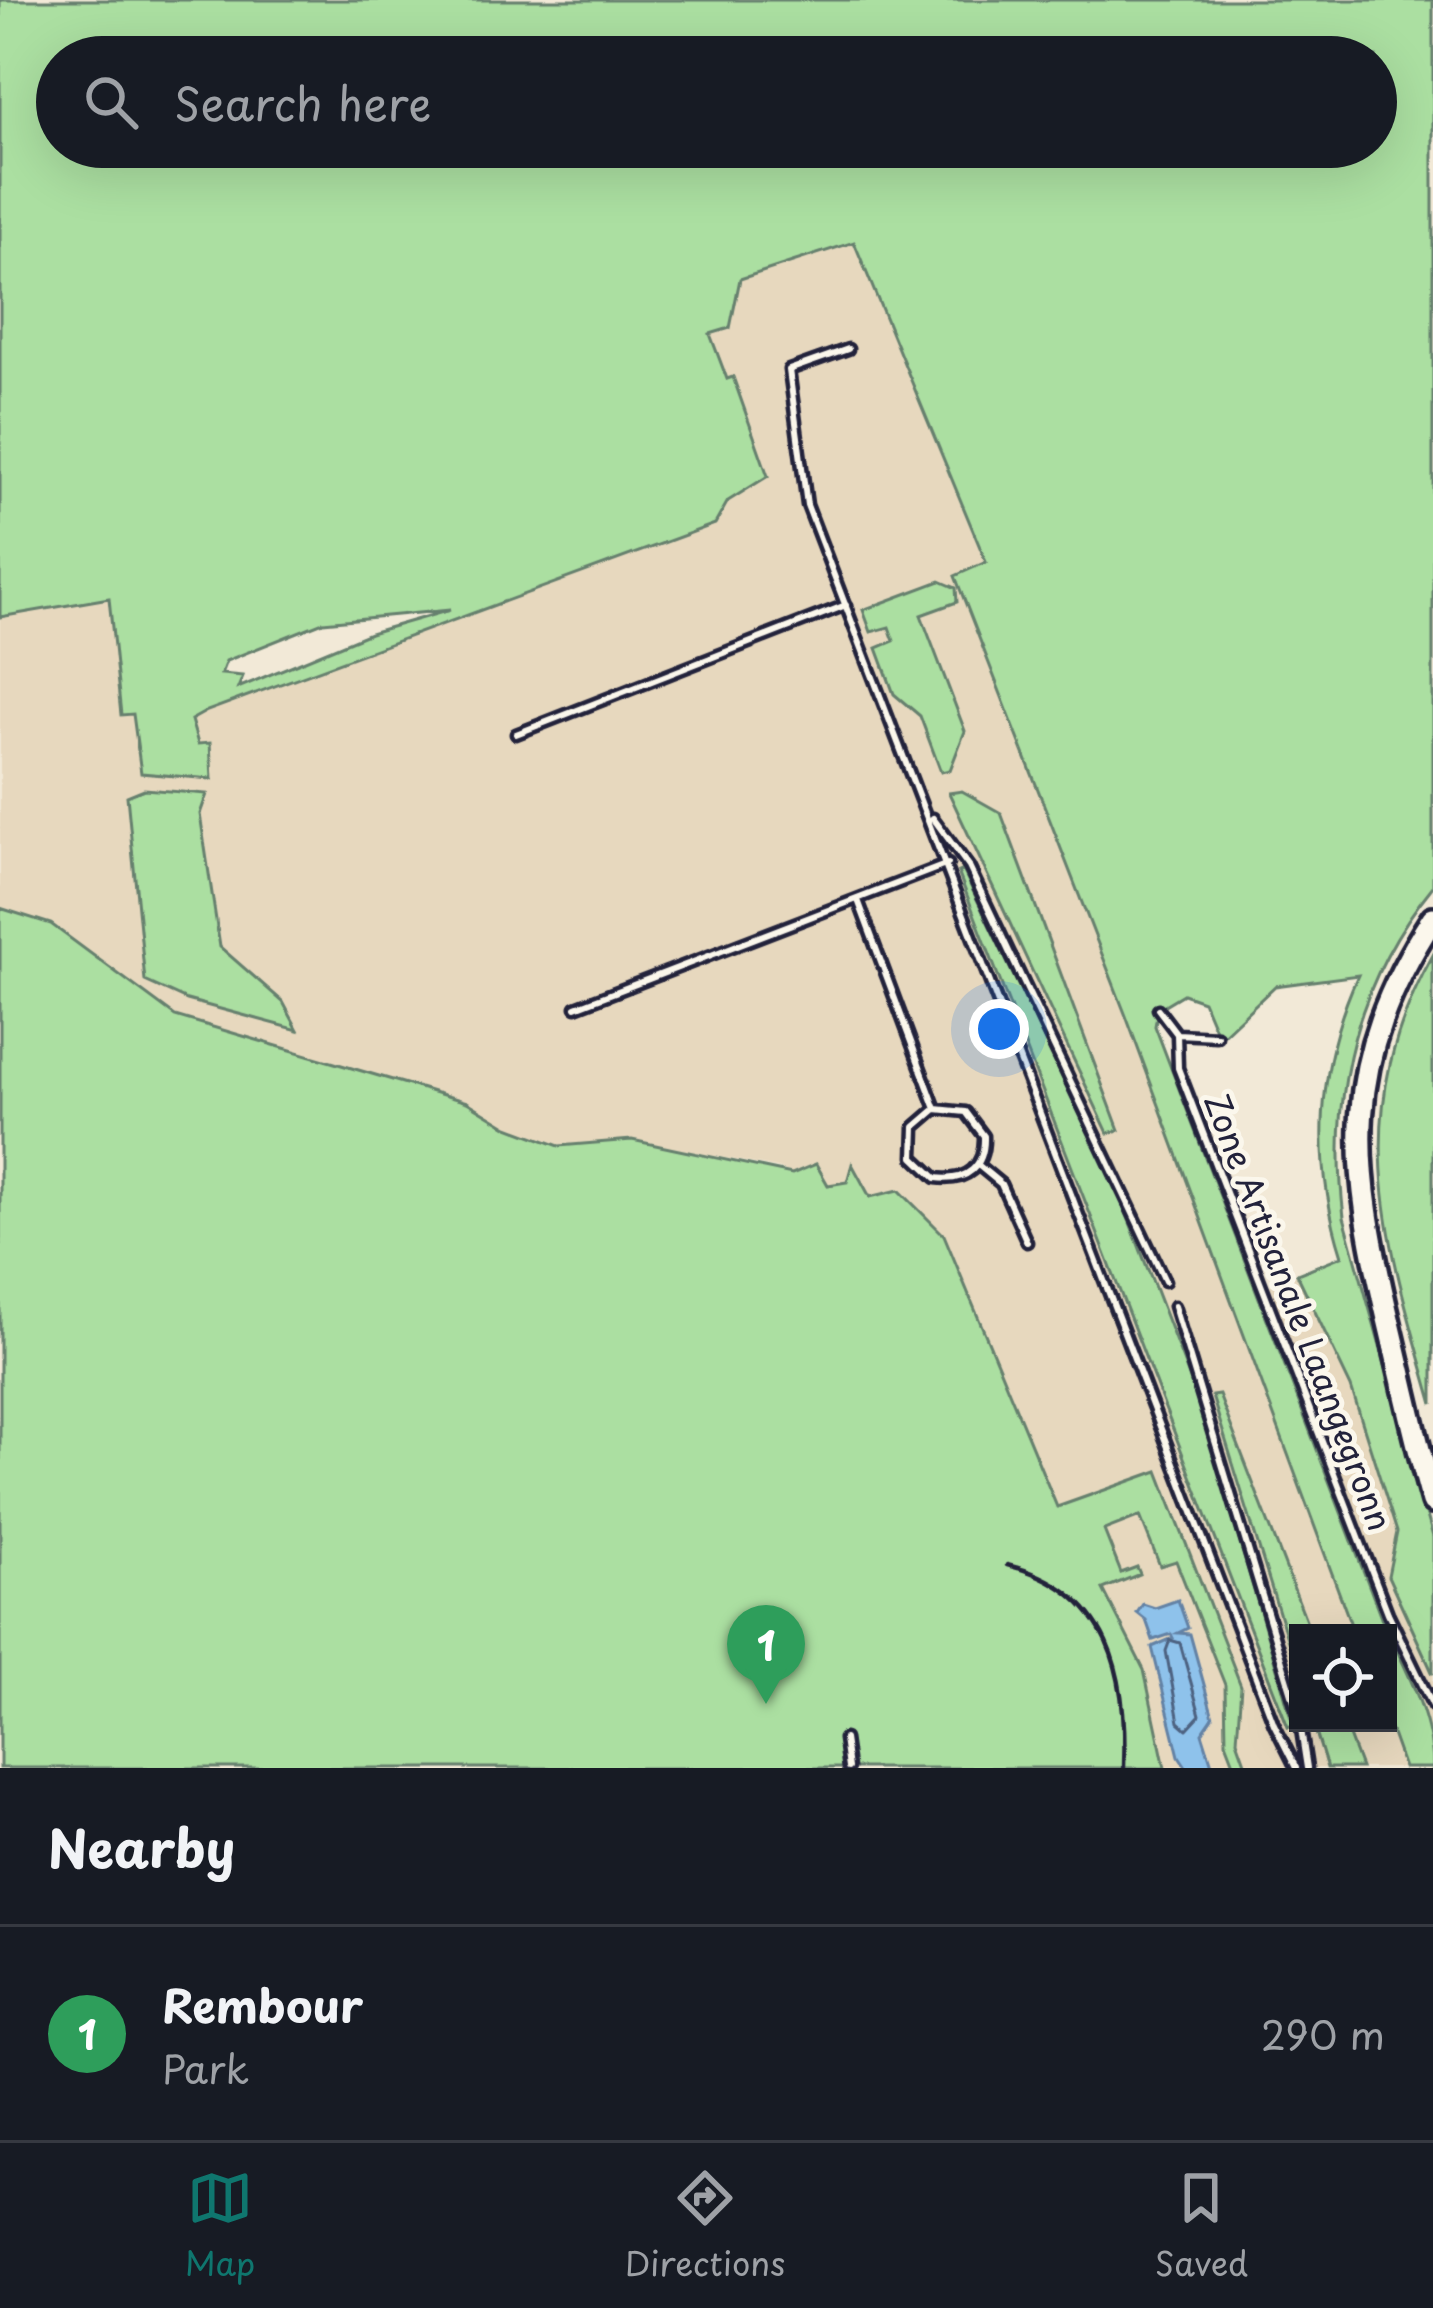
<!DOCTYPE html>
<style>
:root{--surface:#171b24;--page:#242831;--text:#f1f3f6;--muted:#9ea1a6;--line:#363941;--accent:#0f766e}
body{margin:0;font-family:"Playpen Sans",sans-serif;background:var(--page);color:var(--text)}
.controls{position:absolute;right:36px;bottom:36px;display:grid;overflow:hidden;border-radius:0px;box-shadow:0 12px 48px #0002}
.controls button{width:108px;height:108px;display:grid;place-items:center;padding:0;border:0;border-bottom:3px solid var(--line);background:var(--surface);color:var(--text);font:60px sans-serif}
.you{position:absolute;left:999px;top:1029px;width:42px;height:42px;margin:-30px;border:9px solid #fff;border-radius:50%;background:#1a73e8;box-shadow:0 0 0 18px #1a73e833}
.badge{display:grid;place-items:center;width:78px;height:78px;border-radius:50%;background:var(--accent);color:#fff;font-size:39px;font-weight:700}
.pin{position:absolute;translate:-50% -99px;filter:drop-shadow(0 3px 6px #0008)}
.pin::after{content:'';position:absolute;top:63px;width:42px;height:36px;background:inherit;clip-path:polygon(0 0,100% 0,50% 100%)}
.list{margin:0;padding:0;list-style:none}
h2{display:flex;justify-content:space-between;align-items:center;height:156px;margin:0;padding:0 48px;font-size:51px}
h2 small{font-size:39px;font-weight:400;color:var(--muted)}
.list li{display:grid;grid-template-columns:78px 1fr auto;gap:36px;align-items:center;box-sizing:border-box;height:216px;padding:0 48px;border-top:3px solid var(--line)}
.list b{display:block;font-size:45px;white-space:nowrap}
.list p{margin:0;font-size:39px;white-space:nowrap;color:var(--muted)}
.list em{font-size:39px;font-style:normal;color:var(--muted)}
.icon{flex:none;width:66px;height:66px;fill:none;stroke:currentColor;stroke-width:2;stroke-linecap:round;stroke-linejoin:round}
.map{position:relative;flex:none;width:1433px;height:1768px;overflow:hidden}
.search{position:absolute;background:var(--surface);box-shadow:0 12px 48px #0002;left:36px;right:36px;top:36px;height:132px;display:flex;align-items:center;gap:30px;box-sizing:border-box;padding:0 42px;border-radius:66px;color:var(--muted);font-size:45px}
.sheet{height:372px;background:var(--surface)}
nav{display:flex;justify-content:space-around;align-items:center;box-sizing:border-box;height:168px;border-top:3px solid var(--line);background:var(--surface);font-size:33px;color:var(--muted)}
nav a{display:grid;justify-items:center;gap:6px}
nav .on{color:var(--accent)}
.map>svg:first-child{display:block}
</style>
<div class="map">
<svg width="1433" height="1768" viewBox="0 0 1433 1768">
<rect width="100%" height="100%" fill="#f2e9d7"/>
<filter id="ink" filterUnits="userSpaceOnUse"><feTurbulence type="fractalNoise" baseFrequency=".00833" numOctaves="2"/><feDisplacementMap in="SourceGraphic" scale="24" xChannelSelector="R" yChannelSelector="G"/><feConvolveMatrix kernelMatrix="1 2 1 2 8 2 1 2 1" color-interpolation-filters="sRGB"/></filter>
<g filter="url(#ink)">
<path fill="#e7d8be" d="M 854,242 L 986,562 L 956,577 L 1126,1016 L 1354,1633 L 1298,1633 L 1298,1723 L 1388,1723 L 1404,1768 L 1165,1768 L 1144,1670 L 1080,1564 L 899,1190 L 870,1197 L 851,1167 L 847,1182 L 828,1185 L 777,1168 L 632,1140 L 559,1146 L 508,1127 L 467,1102 L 175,1016 L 52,925 L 0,908 L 0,617 L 109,597 L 120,714 L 133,713 L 141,772 L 209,743 L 198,744 L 190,720 L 207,711 L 714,524 L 728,501 L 768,475 L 733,378 L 727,379 L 710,333 L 730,327 L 739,279 Z
M 1184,1066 L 1269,1286 L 1297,1274 L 1351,1387 L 1397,1532 L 1388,1576 L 1433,1674 L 1433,1744 L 1173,1070 Z"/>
<path fill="#abdfa1" stroke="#66806e" stroke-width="3" fill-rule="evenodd" d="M 0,0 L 1433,0 L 1433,886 C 1354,983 1329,1094 1344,1217 L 1433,1537 L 1433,1674 L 1388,1576 L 1397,1532 L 1351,1387 L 1297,1274 L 1342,1256 C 1312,1162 1317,1064 1358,975 L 1275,986 L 1219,1039 L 1203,1001 L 1183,994 L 1158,1009 L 1155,1026 L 1381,1617 C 1403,1664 1433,1716 1433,1768 L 1404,1768 L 1388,1723 L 1388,1633 L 1354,1633 L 1126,1016 L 955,576 L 986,562 L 854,242 L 740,279 L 730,328 L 710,334 L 727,379 L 733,377 L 768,476 L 728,501 L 715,524 L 207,711 L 191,720 L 198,744 L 210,743 L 212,779 L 141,773 L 133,714 L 121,715 L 109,598 L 0,617 ZM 57,57 L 1376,57 L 1376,147 L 57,147 ZM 450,610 L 370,633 L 238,688 L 243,676 L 221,674 L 226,661 L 323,622 Z
M 940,581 L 956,588 L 957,602 L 921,615 L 965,731 L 950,770 L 941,772 L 920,716 L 894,694 L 877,648 L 894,641 L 889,627 L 871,632 L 863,610 Z
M 144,789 L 207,794 L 200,814 L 220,947 L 283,1002 L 298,1030 L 187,1000 L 145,981 L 127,796 Z
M 962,791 L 1001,813 L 1119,1130 L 1108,1133 L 949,793 Z
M 963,870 L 1122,1202 L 1197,1397 L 1281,1682 L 1293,1725 L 1288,1727 L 958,872 Z
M 0,908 L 51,924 L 175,1016 L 467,1102 L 508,1127 L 559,1146 L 632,1140 L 792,1174 L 816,1164 L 828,1185 L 847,1182 L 852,1164 L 870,1197 L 899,1190 L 944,1235 L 1057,1507 L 1158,1471 L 1241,1686 L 1237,1740 L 1247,1768 L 1236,1768 L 1226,1742 L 1225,1685 L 1176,1561 L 1160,1566 L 1140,1516 L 1104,1530 L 1121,1573 L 1137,1567 L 1140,1574 L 1103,1589 L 1144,1670 L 1165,1768 L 0,1768 Z
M 1433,955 L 1433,1404 C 1387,1242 1344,1114 1433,955 Z
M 1219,1395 L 1311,1633 L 1298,1633 L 1298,1674 L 1212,1396 Z
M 1313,1723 L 1344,1723 L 1361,1768 L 1327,1768 Z"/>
<path fill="#8ec2eb" stroke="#6382a5" stroke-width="3" d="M 1178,1600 L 1188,1628 L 1178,1633 L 1190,1634 L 1213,1717 L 1202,1733 L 1213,1768 L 1187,1768 L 1179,1756 L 1152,1647 L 1173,1638 L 1171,1634 L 1153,1640 L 1146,1620 L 1137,1613 L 1143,1604 L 1155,1608 Z"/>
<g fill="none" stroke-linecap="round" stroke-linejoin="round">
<path stroke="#4d6281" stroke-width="3" d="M 1170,1640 L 1180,1643 L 1200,1715 L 1187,1729 L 1179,1722 L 1166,1651 Z"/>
<g stroke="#22223b" stroke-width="15">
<path id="service" d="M 848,349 L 789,370 L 807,505 L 1274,1724 L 1296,1768
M 516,734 L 846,605
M 933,818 L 969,867 L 1165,1281
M 858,900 L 936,1109 L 966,1112 L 984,1136 C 985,1167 967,1182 936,1178 L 914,1157 L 915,1127 L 936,1109
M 576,1007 L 948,864
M 1158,1009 L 1177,1034
M 1217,1036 L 1177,1034 L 1178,1068 L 1388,1613 L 1433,1706
M 978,1165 L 1001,1184 L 1027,1242
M 1174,1306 L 1298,1714
M 1300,1723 L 1307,1768
M 844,1739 L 848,1768"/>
</g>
<g stroke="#22223b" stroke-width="30">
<path id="primary" d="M 1433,918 C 1339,1064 1351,1161 1389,1323 C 1403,1382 1416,1443 1433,1502"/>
</g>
<use href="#service" stroke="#fbf7ec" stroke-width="6"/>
<use href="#primary" stroke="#fbf7ec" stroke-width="21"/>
<path stroke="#22223b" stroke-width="4.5" d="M 1007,1565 C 1111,1590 1128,1676 1124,1768"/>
</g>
</g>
<g text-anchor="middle" stroke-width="10" stroke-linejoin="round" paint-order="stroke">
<g font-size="33" fill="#22223b" stroke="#fbf7ec">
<text transform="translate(1298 1312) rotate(69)" y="12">Zone Artisanale Laangegronn</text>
</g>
</g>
</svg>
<div class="controls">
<button><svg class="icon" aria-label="locate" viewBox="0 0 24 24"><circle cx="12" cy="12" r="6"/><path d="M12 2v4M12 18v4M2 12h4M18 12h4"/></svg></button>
</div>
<div class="you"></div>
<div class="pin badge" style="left:766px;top:1704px;background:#2e9e5b">1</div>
<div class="search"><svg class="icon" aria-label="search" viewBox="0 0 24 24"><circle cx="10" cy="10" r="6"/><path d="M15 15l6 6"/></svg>Search here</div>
</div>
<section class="sheet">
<h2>Nearby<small></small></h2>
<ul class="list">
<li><span class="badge" style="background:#2e9e5b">1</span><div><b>Rembour</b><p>Park</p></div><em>290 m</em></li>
</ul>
</section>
<nav>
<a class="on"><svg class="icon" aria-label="map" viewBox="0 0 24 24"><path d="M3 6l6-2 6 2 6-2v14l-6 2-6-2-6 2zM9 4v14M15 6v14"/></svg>Map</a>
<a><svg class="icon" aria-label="directions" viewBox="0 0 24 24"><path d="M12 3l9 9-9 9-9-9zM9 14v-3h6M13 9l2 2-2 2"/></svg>Directions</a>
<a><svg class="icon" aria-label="saved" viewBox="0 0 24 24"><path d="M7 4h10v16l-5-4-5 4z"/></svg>Saved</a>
</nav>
